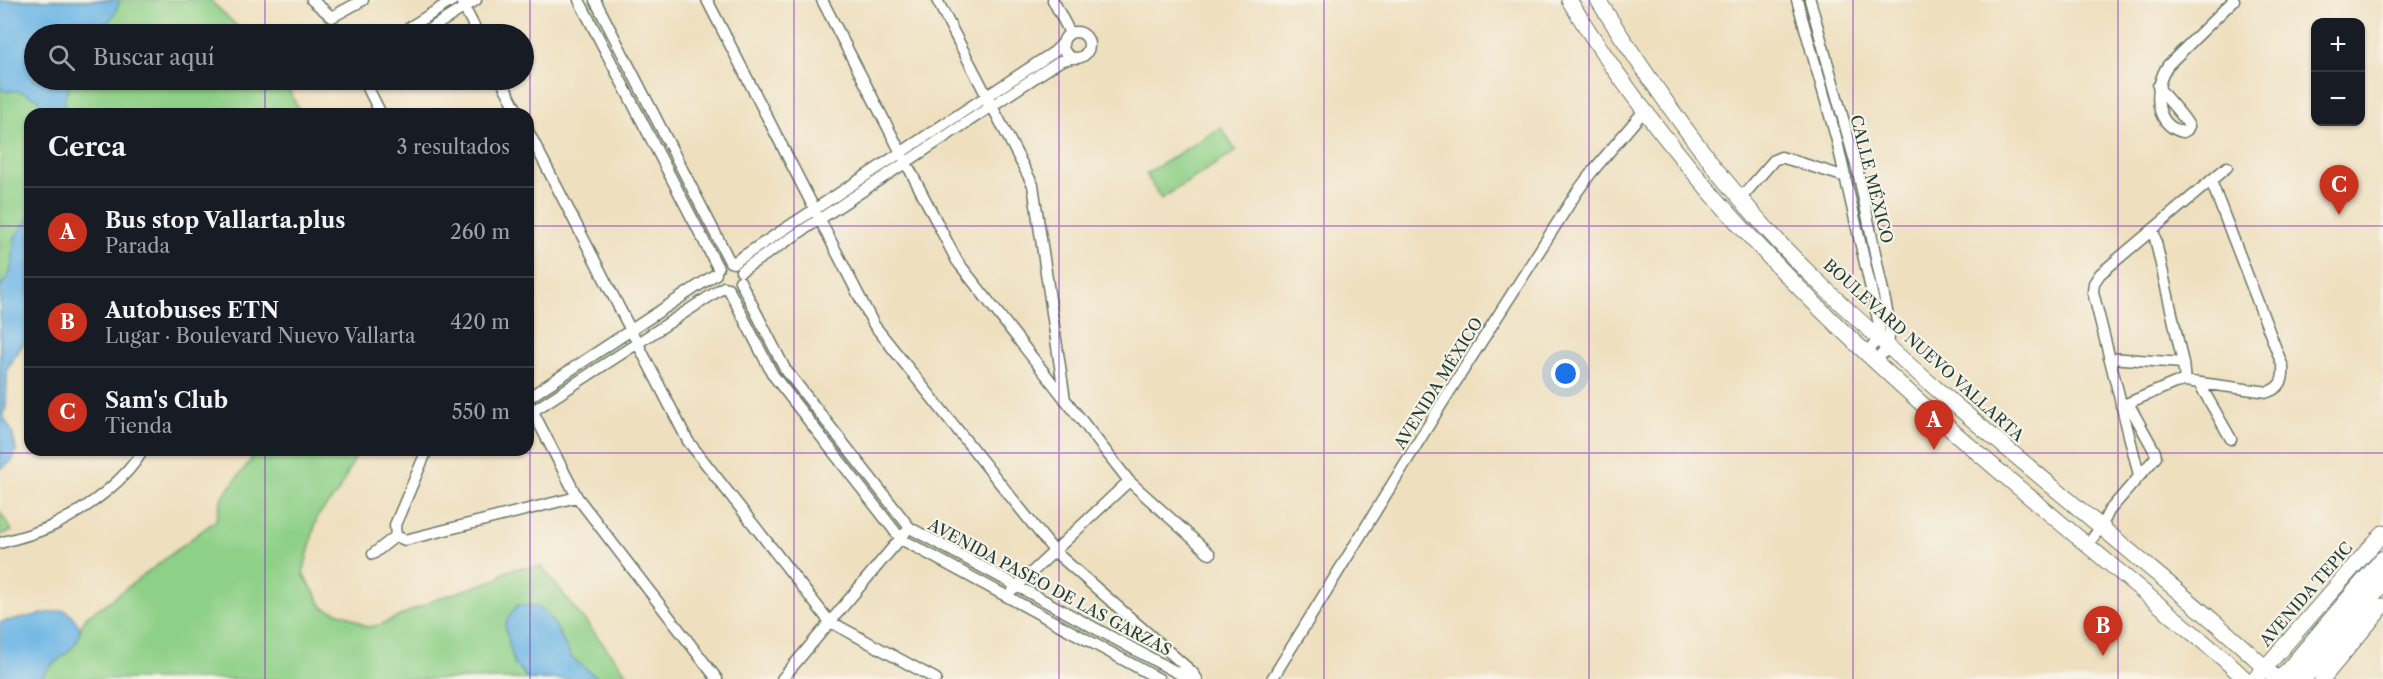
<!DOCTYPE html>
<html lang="es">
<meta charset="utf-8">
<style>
:root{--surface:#171b24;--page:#20242c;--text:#f1f3f6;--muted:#9ea1a6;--line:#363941;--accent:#c8321e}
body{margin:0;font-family:"Libre Caslon Text",serif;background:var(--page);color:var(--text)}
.controls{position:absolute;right:18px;top:18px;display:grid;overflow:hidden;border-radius:12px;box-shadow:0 2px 4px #0004}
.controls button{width:54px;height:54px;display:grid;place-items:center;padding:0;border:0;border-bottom:2px solid var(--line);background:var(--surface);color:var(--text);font:30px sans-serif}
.you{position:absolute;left:1566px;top:374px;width:21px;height:21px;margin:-15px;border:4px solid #fff;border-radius:50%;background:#1a73e8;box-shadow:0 0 0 9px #1a73e833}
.badge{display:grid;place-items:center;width:39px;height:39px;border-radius:50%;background:var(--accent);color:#fff;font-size:20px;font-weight:700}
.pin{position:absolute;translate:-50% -50px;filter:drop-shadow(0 2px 3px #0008)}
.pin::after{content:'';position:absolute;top:32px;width:21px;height:18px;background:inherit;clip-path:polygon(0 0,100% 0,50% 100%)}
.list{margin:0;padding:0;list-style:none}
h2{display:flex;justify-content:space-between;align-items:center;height:78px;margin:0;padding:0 24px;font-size:26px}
h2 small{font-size:20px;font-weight:400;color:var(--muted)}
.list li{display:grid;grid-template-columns:39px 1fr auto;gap:18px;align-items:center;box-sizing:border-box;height:90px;padding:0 24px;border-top:2px solid var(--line)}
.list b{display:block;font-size:22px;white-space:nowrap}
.list p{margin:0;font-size:20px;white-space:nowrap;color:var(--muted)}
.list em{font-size:20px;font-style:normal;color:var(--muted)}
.icon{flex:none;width:33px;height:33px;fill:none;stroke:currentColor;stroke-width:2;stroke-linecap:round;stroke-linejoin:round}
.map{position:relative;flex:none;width:2383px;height:679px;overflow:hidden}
.search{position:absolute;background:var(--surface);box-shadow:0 2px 4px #0004;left:24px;top:24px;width:510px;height:66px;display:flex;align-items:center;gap:15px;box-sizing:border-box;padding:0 21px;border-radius:33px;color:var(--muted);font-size:22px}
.panel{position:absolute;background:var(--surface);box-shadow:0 2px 4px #0004;left:24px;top:108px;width:510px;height:348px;border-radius:18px}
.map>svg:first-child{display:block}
</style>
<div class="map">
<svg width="2383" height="679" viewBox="0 0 2383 679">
<rect width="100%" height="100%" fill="#f7f3e8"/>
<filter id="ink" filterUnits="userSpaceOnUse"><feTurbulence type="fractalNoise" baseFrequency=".0167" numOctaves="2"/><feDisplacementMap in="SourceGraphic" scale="12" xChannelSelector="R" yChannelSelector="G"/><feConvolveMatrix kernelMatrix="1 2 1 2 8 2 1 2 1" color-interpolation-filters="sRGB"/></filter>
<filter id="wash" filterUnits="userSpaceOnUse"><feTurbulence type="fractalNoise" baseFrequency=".008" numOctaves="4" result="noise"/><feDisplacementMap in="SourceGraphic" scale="24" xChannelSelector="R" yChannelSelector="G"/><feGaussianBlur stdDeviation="1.35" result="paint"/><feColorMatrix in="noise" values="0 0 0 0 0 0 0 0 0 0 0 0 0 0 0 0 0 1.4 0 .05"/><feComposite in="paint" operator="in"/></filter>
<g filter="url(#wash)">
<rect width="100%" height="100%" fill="#eedfbe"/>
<path fill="#8ed087" stroke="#56865e" stroke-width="1.5" d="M 0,0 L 210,0 L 245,34 L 34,34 L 34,80 L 284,80 L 301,114 L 30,114 L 30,333 L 7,369 L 6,407 L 3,413 L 4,418 L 12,432 L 16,451 L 12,461 L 0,469 Z
M 1221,127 L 1236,151 L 1161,199 L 1146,174 Z
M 252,450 L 359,450 L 338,492 L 317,517 L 303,574 L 324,608 L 349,616 L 366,627 L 380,625 L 437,599 L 498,579 C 507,565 527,568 542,567 L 631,679 L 41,679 C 48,662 68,657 76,642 C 81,633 80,624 87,616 C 91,612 98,609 103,606 L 216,520 L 222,497 L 251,460 Z
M 0,512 L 12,531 L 0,535 Z"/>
<path fill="#6cb6e5" stroke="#467a8c" stroke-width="1.5" d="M 0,0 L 120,0 L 114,15 L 97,34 L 34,34 L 34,80 L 73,80 C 68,92 58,102 70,114 L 45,114 L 37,98 C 28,95 17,88 8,92 L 0,89 Z
M 30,216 L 30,333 L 7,369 L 6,407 L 3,413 L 4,418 L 12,432 L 16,451 L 12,461 L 0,469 L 0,288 L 11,271 L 15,237 Z
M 518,605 L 535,606 L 545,612 L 555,625 L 571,657 L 599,679 L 527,679 L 522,671 L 514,664 L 505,625 L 511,613 Z
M 64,610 L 71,615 L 80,627 C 79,631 79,637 77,641 C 69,657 48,662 41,679 L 0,679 L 0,622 Z"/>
</g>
<g filter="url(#ink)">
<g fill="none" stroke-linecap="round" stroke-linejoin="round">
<g stroke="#677664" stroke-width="13">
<path id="minor" d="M 312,0 L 332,17 L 363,0
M 579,0 L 718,268
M 595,0 L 730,262
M 707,0 L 874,325 L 1054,551 L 1192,672 L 1197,679
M 822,0 L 957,261 L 1129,481 L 1210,554
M 937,0 L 1033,185 L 1065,400
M 1053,0 L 1070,33
M 1797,0 L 1836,137 L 1879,324 L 1879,338 L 1865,354
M 1810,0 L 1859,176 L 1890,325 L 1888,347 L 1875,362
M 462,3 L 478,34
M1063 45a13 13 0 1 1 26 0a13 13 0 1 1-26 0Z
M 399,34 L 453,0
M 422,34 L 476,0
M 364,80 L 381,114
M 501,80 L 519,114
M 2158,86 C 2166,100 2181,111 2189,126 L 2187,130 L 2183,132 C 2152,125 2154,85 2168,65 L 2234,0
M 528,131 L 688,441 L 829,621 L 936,679
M 1741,198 L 1774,160 L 1781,157 L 1846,177
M 2153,229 L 2183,363 L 2185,381
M 733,263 L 1054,52 L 1063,43
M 741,271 L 1060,61 L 1072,58
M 740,281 L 785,369 L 910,528 L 1189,679
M 728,288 L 773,375 L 901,539 L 1159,679
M 2109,358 L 2183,363
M 2199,383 L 2231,439
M 528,398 L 716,274
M 528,402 L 577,497 L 717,679
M 2121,406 L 2175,383 L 2185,381 L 2268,392 C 2281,387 2284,380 2283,367 L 2211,181
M 533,411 L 724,287
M 2139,475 L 2093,292 L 2094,283 L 2100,274 L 2227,167
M 396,536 L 405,540 L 577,497
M 396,536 L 395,525 L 427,450
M 0,543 C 20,537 40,533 58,523 C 89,507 126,480 143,450
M 2088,544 L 2101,527 L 2109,511 L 2156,457 L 2155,452 L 2128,403
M 373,554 L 396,536
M 1013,590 L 1129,481
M 782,679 L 905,533
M 1272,679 L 1446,397 L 1577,192 L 1591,173 L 1643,112"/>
</g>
<g stroke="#677664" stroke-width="17">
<path id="secondary" d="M 1569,0 C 1734,271 1986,458 2225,660 L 2245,679
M 1598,0 C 1660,98 1731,198 1815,279 C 1918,378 2029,466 2138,558 C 2185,597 2233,636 2277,679
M 2255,679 L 2383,533
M 2322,679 L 2383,606"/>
</g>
<g stroke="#677664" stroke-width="20">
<path id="trunk" d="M 2282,679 L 2383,560
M 2302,679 L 2383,581"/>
</g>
<use href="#minor" stroke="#fff" stroke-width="10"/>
<use href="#secondary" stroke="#fff" stroke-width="15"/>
<use href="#trunk" stroke="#fff" stroke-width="18"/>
</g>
</g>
<path fill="none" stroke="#7b2cbf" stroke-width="1.5" stroke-opacity="0.55" d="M 265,0 L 265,34M 530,0 L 530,679M 794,0 L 794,679M 1059,0 L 1059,679M 1324,0 L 1324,679M 1589,0 L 1589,679M 1853,0 L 1853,679M 2118,0 L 2118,679M 265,80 L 265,114M 0,226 L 30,226M 528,226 L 2383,226M 265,450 L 265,679M 0,453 L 2383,453"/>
<g text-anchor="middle" stroke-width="4.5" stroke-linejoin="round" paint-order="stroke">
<g font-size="16" fill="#1f3d34" stroke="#f7f3e8">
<text transform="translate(1872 179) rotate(76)" y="6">CALLE MÉXICO</text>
<text transform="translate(1924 350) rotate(42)" y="6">BOULEVARD NUEVO VALLARTA</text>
<text transform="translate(1438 383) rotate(-58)" y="6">AVENIDA MÉXICO</text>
<text transform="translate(1050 587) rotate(28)" y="6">AVENIDA PASEO DE LAS GARZAS</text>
<text transform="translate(2306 594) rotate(-49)" y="6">AVENIDA TEPIC</text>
</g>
</g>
</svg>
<div class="controls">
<button>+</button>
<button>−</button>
</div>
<div class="you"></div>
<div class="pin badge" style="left:1934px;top:450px">A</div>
<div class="pin badge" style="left:2103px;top:656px">B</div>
<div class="pin badge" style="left:2339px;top:215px">C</div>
<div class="search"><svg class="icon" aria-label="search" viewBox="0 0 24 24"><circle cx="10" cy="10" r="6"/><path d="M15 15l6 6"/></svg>Buscar aquí</div>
<section class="panel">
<h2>Cerca<small>3 resultados</small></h2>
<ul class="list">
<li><span class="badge">A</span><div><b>Bus stop Vallarta.plus</b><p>Parada</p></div><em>260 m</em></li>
<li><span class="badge">B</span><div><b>Autobuses ETN</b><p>Lugar · Boulevard Nuevo Vallarta</p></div><em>420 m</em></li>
<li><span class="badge">C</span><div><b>Sam's Club</b><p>Tienda</p></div><em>550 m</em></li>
</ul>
</section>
</div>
